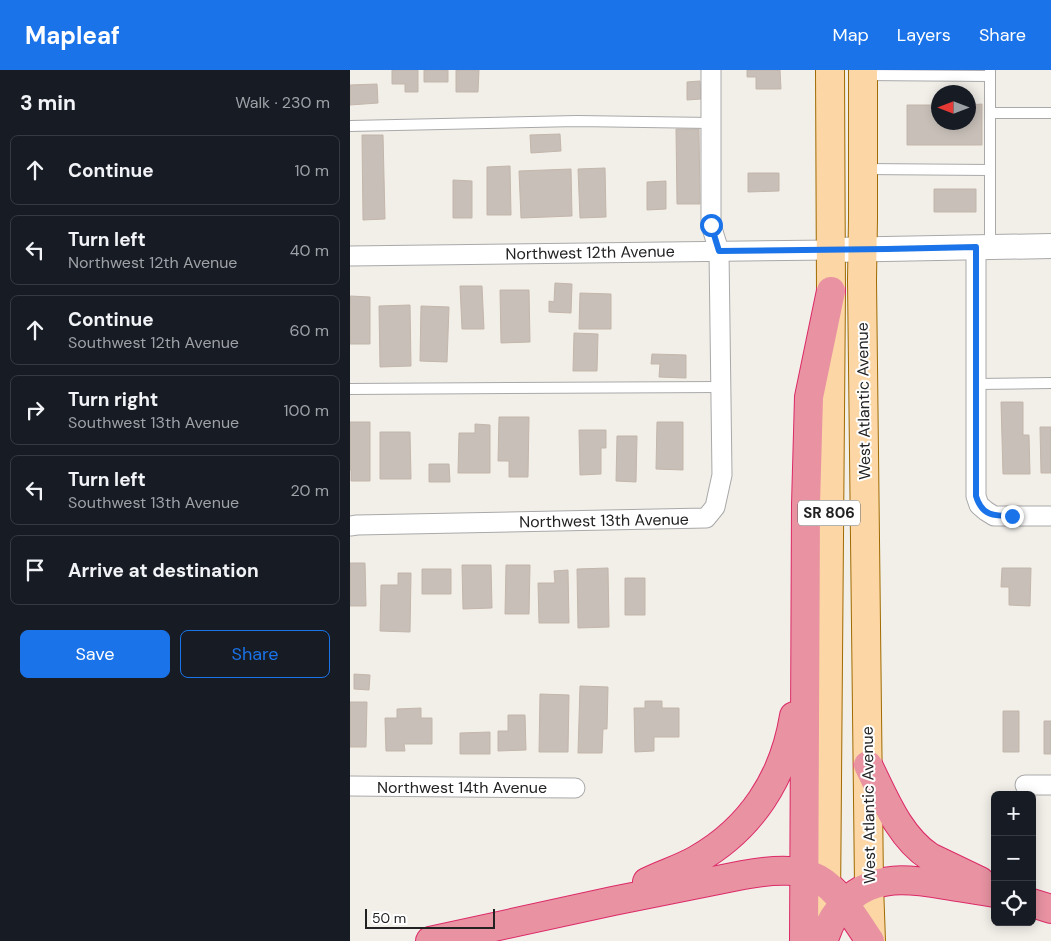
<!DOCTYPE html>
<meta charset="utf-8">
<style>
:root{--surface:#171b24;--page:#20242c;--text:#f1f3f6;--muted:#9ea1a6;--line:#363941;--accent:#1a73e8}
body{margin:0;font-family:"DM Sans",sans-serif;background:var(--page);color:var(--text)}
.controls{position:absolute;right:15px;bottom:15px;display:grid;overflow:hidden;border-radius:8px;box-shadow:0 2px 12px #0003}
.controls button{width:45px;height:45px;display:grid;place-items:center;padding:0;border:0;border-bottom:1px solid var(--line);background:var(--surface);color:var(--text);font:25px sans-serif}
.compass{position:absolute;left:581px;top:15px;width:45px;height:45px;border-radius:50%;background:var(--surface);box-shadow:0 2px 12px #0003;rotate:270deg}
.scale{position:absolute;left:15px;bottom:12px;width:130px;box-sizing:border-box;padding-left:5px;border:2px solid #222;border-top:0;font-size:14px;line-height:18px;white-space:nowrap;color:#222;-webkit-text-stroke:4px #fff;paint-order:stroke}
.stop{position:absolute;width:15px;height:15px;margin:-11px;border:4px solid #1a73e8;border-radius:50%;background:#fff}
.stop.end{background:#1a73e8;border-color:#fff;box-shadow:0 1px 5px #0008}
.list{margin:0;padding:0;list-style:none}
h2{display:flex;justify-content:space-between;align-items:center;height:65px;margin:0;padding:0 20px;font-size:21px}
h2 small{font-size:16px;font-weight:400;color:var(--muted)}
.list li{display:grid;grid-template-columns:32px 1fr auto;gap:15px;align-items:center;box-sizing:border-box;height:70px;margin:0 10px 10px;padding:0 10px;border:1px solid var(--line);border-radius:8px}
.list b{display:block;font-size:19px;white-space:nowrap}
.list p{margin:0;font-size:16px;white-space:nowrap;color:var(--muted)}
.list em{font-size:16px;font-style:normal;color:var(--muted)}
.actions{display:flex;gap:10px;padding:15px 20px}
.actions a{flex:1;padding:11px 0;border:1px solid var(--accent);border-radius:8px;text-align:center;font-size:18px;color:var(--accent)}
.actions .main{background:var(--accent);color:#fff}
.icon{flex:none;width:28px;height:28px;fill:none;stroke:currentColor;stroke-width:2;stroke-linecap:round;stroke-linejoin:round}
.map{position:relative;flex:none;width:701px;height:871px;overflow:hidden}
header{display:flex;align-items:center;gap:30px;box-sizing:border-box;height:70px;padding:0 25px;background:var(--accent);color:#fff}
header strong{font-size:24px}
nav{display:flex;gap:28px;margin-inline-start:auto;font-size:18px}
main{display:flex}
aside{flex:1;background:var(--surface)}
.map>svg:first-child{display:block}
</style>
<header>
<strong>Mapleaf</strong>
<nav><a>Map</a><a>Layers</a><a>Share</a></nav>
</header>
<main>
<aside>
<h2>3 min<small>Walk · 230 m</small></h2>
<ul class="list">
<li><svg class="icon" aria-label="ahead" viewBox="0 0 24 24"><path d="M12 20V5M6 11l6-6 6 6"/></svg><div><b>Continue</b></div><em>10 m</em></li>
<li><svg class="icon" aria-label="left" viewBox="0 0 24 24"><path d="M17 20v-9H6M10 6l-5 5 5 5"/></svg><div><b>Turn left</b><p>Northwest 12th Avenue</p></div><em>40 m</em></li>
<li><svg class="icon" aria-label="ahead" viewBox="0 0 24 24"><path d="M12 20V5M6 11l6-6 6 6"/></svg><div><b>Continue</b><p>Southwest 12th Avenue</p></div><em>60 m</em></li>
<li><svg class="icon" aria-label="right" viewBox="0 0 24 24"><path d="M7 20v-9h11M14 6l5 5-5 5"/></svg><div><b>Turn right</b><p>Southwest 13th Avenue</p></div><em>100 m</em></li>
<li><svg class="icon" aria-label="left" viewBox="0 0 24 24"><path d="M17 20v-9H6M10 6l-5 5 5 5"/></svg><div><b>Turn left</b><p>Southwest 13th Avenue</p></div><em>20 m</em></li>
<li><svg class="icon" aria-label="arrive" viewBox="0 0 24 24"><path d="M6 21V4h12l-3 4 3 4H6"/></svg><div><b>Arrive at destination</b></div></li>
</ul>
<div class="actions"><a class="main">Save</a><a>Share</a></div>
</aside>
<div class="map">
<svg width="701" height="871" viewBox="0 0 701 871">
<rect width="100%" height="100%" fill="#f2efe9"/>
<path fill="#c7bfb8" stroke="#c4b6ab" d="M 42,0 L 68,0 L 68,22 L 55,22 L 55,14 L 42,14 Z
M 74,0 L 98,0 L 98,12 L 74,12 Z
M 106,0 L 129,0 L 128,22 L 106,22 Z
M 397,0 L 430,0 L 431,19 L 406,19 L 406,7 L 397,7 Z
M 350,11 L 351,29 L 337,30 L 337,12 Z
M 27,14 L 28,33 L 0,35 L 0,15 Z
M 632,34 L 632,75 L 557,75 L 557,35 L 588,35 L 588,52 L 618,52 L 618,35 Z
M 326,59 L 349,59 L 350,134 L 327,134 Z
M 210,64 L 211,81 L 181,83 L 180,65 Z
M 12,65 L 33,65 L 35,149 L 13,150 Z
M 160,96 L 161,145 L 137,145 L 137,97 Z
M 255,98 L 256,147 L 230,148 L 228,99 Z
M 221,99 L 222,146 L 171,148 L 169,101 Z
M 398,103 L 429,103 L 429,121 L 398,122 Z
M 103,110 L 122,111 L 122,148 L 103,148 Z
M 316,111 L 316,139 L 297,140 L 297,112 Z
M 584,119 L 626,119 L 626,142 L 584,142 Z
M 205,213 L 222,214 L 221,243 L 199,242 L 199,231 L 204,232 Z
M 110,216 L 132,216 L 134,259 L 112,259 Z
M 150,220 L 179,220 L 180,272 L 151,273 Z
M 230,223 L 261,224 L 261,259 L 229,259 Z
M 0,226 L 20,227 L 20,274 L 0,274 Z
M 60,235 L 61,296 L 30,297 L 29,236 Z
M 71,236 L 99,237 L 97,292 L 70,291 Z
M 224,263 L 248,264 L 247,301 L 223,301 Z
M 302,284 L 336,285 L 336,308 L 309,307 L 310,294 L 301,294 Z
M 651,332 L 673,332 L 673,365 L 679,365 L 680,404 L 653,404 Z
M 149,347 L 179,347 L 178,407 L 159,407 L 159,391 L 148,391 Z
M 0,352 L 20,352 L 20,411 L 1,411 L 1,400 L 0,400 Z
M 307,352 L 333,352 L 333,400 L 306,399 Z
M 125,354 L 140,355 L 140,403 L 108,403 L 109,363 L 125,363 Z
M 690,357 L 701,357 L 701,403 L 691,403 Z
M 229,360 L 256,360 L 256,378 L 251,378 L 251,404 L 230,405 Z
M 30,362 L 60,362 L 61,409 L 30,409 Z
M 267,366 L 287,366 L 286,412 L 266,411 Z
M 79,394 L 99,394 L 100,412 L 79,412 Z
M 0,493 L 15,493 L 16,536 L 0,536 Z
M 112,495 L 141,495 L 142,538 L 113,539 Z
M 156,495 L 180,495 L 179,544 L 155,544 Z
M 258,498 L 259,557 L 228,558 L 227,499 Z
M 652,498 L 681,498 L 680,536 L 659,535 L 659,517 L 651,517 Z
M 72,499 L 101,499 L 101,524 L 72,524 Z
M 218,500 L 219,553 L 189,553 L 188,513 L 205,513 L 204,501 Z
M 48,503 L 61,503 L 60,562 L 30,561 L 31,515 L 48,515 Z
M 275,508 L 295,508 L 295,545 L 275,545 Z
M 4,604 L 20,605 L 19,620 L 4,619 Z
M 230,616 L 258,617 L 257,659 L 253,659 L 252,683 L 228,683 Z
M 190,624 L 219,625 L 218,682 L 189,682 Z
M 295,631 L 312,631 L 312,638 L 329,638 L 329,667 L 304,667 L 304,681 L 285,682 L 284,638 L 295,638 Z
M 0,632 L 17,632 L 16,677 L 0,677 Z
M 71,638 L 71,648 L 82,648 L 82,674 L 54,674 L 55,681 L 36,681 L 35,648 L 47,648 L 47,639 Z
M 653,641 L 669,641 L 669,682 L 653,682 Z
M 158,645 L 175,645 L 176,680 L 148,681 L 148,661 L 158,661 Z
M 694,651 L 701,651 L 701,684 L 694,684 Z
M 140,662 L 140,684 L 110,684 L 110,663 Z"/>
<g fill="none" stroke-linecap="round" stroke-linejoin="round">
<g stroke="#a9a9a9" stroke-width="12">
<path id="service" d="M 514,5 L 640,6
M 640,43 L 701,43
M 0,56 L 227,51 L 361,53
M 514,99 L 640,100
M 640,177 L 640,0
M 626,314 L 701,313
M 0,319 L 159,318 L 371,317"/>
</g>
<g stroke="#a9a9a9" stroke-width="21">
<path id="minor" d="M 626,177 L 626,426 L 629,435 L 636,441 L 644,446 L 701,446
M 0,186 L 481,180
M 0,456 L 7,455 L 356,448 L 365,437 L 372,405 L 369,181 L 361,155 L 361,0
M 675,715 L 701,715
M 0,716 L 225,718"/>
</g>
<g stroke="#a9a9a9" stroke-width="26">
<path id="tertiary" d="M 481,180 L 701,176"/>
</g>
<g stroke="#a06b00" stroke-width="30">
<path id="primary" d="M 513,0 L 513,149 L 512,210 L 519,815 L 521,871
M 476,835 L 481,221 L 480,0"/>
</g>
<g stroke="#dc2a67" stroke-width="30">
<path id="motorway" d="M 518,695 C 534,727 549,767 580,787 L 630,811
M 297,812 C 313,804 330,799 346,790 C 401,759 434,708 444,646
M 682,833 L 701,839
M 476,864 C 480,851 487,841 497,831 C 525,804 560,809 595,815 C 612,818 628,820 645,823
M 80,871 L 263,831 L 393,805 C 471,791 480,811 520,871
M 454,871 L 456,434 L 459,327 L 481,221"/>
</g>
<use href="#service" stroke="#fff" stroke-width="10"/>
<use href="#minor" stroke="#fff" stroke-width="19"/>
<use href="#tertiary" stroke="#fff" stroke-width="24"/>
<use href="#primary" stroke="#fcd6a4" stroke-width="28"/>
<use href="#motorway" stroke="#e892a2" stroke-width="28"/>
</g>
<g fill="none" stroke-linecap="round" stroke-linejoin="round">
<path stroke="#1a73e8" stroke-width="6" d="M 361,155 L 369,181 L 537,179 L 626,177 L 626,426 C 632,446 644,446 662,446"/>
</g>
<g text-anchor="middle" stroke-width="4" stroke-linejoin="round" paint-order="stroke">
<rect fill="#fff" stroke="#646464" stroke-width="1" x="448" y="430.5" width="62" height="25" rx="4"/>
<g font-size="15" font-weight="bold" fill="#222">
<text x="479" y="448">SR 806</text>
</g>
<g font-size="16" fill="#222" stroke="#fff">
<text transform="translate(240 182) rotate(-1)" y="6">Northwest 12th Avenue</text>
<text transform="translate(513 331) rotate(-91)" y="6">West Atlantic Avenue</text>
<text transform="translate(254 450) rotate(-1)" y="6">Northwest 13th Avenue</text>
<text x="112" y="723">Northwest 14th Avenue</text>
<text transform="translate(518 735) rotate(-91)" y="6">West Atlantic Avenue</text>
</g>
</g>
</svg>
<div class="controls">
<button>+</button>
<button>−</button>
<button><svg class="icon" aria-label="locate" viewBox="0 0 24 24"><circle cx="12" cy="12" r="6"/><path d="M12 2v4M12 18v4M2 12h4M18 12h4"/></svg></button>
</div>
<svg class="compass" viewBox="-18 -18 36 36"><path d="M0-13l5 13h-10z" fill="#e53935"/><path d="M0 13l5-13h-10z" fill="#9ea1a6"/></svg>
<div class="scale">50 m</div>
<div class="stop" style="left:361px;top:155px"></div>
<div class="stop end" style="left:662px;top:446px"></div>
</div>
</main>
